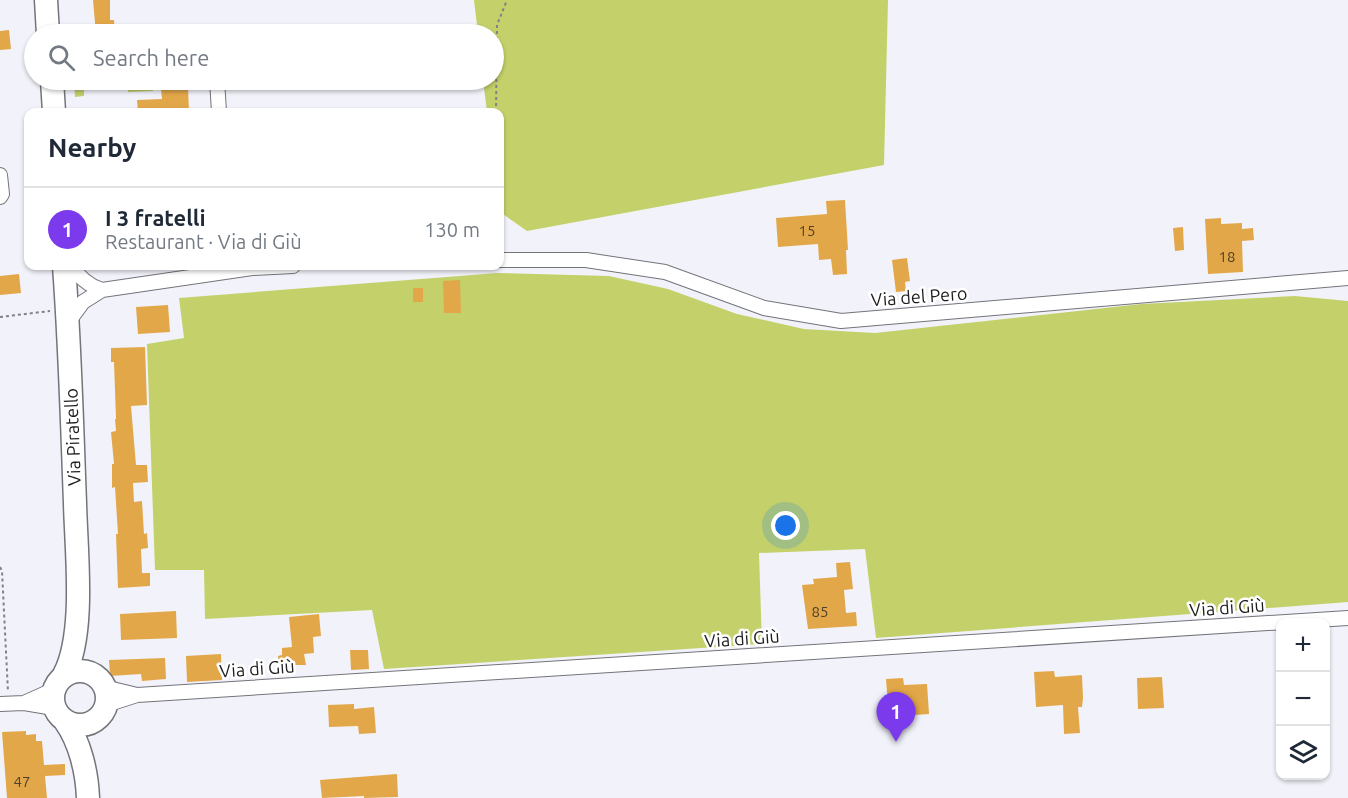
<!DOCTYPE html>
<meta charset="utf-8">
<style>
:root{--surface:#fff;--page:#f6f6f7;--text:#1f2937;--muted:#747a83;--line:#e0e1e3;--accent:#7c3aed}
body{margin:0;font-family:Ubuntu,sans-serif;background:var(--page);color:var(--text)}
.controls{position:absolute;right:18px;bottom:18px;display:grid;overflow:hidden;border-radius:12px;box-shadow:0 2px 4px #0004}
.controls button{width:54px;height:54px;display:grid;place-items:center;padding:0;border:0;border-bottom:2px solid var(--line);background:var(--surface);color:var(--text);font:30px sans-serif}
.you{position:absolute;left:786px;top:526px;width:21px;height:21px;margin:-15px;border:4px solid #fff;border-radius:50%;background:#1a73e8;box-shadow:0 0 0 9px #1a73e833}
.badge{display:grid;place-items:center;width:39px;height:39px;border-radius:50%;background:var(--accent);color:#fff;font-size:20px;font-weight:700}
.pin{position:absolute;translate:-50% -50px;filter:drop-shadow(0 2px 3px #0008)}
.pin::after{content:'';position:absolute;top:32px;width:21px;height:18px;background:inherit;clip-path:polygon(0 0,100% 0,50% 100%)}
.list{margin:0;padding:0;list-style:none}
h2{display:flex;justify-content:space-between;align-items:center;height:78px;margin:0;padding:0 24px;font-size:26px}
h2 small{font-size:20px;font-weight:400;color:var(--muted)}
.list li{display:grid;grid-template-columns:39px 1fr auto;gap:18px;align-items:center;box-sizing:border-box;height:84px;padding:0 24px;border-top:2px solid var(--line)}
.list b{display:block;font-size:22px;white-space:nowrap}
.list p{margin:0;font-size:20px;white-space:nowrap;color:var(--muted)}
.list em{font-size:20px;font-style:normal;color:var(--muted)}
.icon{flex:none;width:33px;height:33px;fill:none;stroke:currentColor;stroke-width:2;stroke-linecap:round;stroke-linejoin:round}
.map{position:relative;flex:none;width:1348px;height:798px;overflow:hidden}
.search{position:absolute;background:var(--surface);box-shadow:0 2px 4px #0004;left:24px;top:24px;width:480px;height:66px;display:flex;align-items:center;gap:15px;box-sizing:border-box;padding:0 21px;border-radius:33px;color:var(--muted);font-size:22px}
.panel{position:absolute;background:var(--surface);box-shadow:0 2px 4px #0004;left:24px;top:108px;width:480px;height:162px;border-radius:12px}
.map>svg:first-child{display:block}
</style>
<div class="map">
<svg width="1348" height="798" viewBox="0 0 1348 798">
<rect width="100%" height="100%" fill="#f2f3fa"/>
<path fill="#c4d16b" d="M 474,0 L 888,0 L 884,165 L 527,231 L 500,212 L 500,112 L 487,112 L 483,80 L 494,80 L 494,34 L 478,34 Z
M 74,80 L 185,80 L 153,81 L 153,91 L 128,92 L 128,85 L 84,87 L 84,96 L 75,97 Z
M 498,273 L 609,276 L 668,289 L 737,314 L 804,329 L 875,333 L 1141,304 L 1295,296 L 1348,301 L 1348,602 L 876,638 L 865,549 L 759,553 L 762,644 L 384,669 L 372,610 L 205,619 L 204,570 L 155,570 L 147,344 L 184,338 L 179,298 Z"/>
<path fill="#e2a749" d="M 93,0 L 110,0 L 110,20 L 114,20 L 115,34 L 96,34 Z
M 9,30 L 11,49 L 0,50 L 0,31 Z
M 188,87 L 189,112 L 138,112 L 137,100 L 162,99 L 161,89 Z
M 845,200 L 848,250 L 846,250 L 847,274 L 833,275 L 831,259 L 819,260 L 818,244 L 778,247 L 776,218 L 827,214 L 826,201 Z
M 1221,218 L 1221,224 L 1242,223 L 1242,229 L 1253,228 L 1254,240 L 1242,241 L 1243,272 L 1208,274 L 1205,219 Z
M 1183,227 L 1184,250 L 1175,251 L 1173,228 Z
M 907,258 L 910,281 L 905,282 L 906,291 L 896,292 L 892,260 Z
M 19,274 L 21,293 L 0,295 L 0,276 Z
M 460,280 L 461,313 L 444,313 L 443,281 Z
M 413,288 L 423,288 L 423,302 L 413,302 Z
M 168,305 L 170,332 L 138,334 L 136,307 Z
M 145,347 L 147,405 L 131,406 L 136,465 L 147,465 L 148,482 L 133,483 L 134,502 L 142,501 L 144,534 L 147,533 L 148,548 L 141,549 L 142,573 L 150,573 L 150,586 L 118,588 L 116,534 L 118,534 L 115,487 L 112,488 L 112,464 L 114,464 L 111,432 L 116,431 L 115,419 L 116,419 L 114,362 L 111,362 L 111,348 Z
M 850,562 L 853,589 L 844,590 L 846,613 L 856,612 L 857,626 L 808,629 L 802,585 L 814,584 L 813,579 L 837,577 L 836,563 Z
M 176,611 L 177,638 L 121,640 L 120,614 Z
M 319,614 L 321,636 L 313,637 L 314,653 L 304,654 L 306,665 L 279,665 L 278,656 L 282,655 L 282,648 L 292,647 L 289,617 Z
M 350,650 L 368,650 L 369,669 L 351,670 Z
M 221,654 L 222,680 L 187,682 L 186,656 Z
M 165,658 L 166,679 L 142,681 L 141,674 L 110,676 L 109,660 Z
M 1054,671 L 1055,677 L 1082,675 L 1083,698 L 1082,707 L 1078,707 L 1080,733 L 1064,734 L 1063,705 L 1036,707 L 1034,672 Z
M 1162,677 L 1164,708 L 1138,709 L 1137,678 Z
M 903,678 L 904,685 L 927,684 L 929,714 L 914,715 L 914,704 L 888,705 L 886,679 Z
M 354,704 L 354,709 L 374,707 L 376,733 L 359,734 L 358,726 L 329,727 L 328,705 Z
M 26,731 L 26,735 L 36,734 L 36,741 L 42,741 L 44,765 L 65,764 L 65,775 L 45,776 L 47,798 L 7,798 L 2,732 Z
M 397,774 L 398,797 L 364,798 L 364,796 L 322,798 L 320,780 Z"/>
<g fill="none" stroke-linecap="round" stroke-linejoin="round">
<g stroke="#73747a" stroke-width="16">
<path id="street" d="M 217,80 L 219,112
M 0,175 L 2,194 L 0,197
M 500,260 L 586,260 L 665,272 L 764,308 L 841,321 L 1348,278
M 71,266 C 80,277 87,285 102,290
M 69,321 L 83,302 L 102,290 L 252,268 L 293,266
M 104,687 L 137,695 L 106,705
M 53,690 L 24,703 L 54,708
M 137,695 L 1348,618
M 0,704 L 24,703"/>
</g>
<g stroke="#73747a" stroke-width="25">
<path id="primary" d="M 46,0 L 48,34
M 52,80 L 54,112
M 64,266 C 70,345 72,424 75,503 C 76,550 86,634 64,675
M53 698a27 27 0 1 1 54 0a27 27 0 1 1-54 0Z
M 65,721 C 80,742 87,772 88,798"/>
</g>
<path stroke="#818286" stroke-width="2" stroke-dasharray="3 3" stroke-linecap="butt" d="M 496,112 L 497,25 L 507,0
M 0,317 L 50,311
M 0,567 L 2,571 L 8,692"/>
<use href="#street" stroke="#fff" stroke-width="14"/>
<use href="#primary" stroke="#fff" stroke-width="22"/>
</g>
<g text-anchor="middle" stroke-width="5" stroke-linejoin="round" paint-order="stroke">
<g font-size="15" fill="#4f402a">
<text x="807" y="236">15</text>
<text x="1227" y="262">18</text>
<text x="820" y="617">85</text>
<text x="22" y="787">47</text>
</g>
<g font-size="18" fill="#1e1e20" stroke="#fff">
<text transform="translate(919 297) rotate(-4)" y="6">Via del Pero</text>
<text transform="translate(73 437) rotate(-92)" y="6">Via Piratello</text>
<text transform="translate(1227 608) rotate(-4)" y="6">Via di Giù</text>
<text transform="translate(742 639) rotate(-4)" y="6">Via di Giù</text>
<text transform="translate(257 669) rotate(-4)" y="6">Via di Giù</text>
</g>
</g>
</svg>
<div class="controls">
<button>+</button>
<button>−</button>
<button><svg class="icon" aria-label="layers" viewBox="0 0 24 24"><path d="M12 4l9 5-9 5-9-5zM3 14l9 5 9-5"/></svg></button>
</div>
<div class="you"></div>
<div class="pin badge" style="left:896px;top:742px">1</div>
<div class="search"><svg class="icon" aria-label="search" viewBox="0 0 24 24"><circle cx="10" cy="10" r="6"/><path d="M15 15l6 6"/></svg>Search here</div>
<section class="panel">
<h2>Nearby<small></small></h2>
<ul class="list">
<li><span class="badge">1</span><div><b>I 3 fratelli</b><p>Restaurant · Via di Giù</p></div><em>130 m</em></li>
</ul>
</section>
</div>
